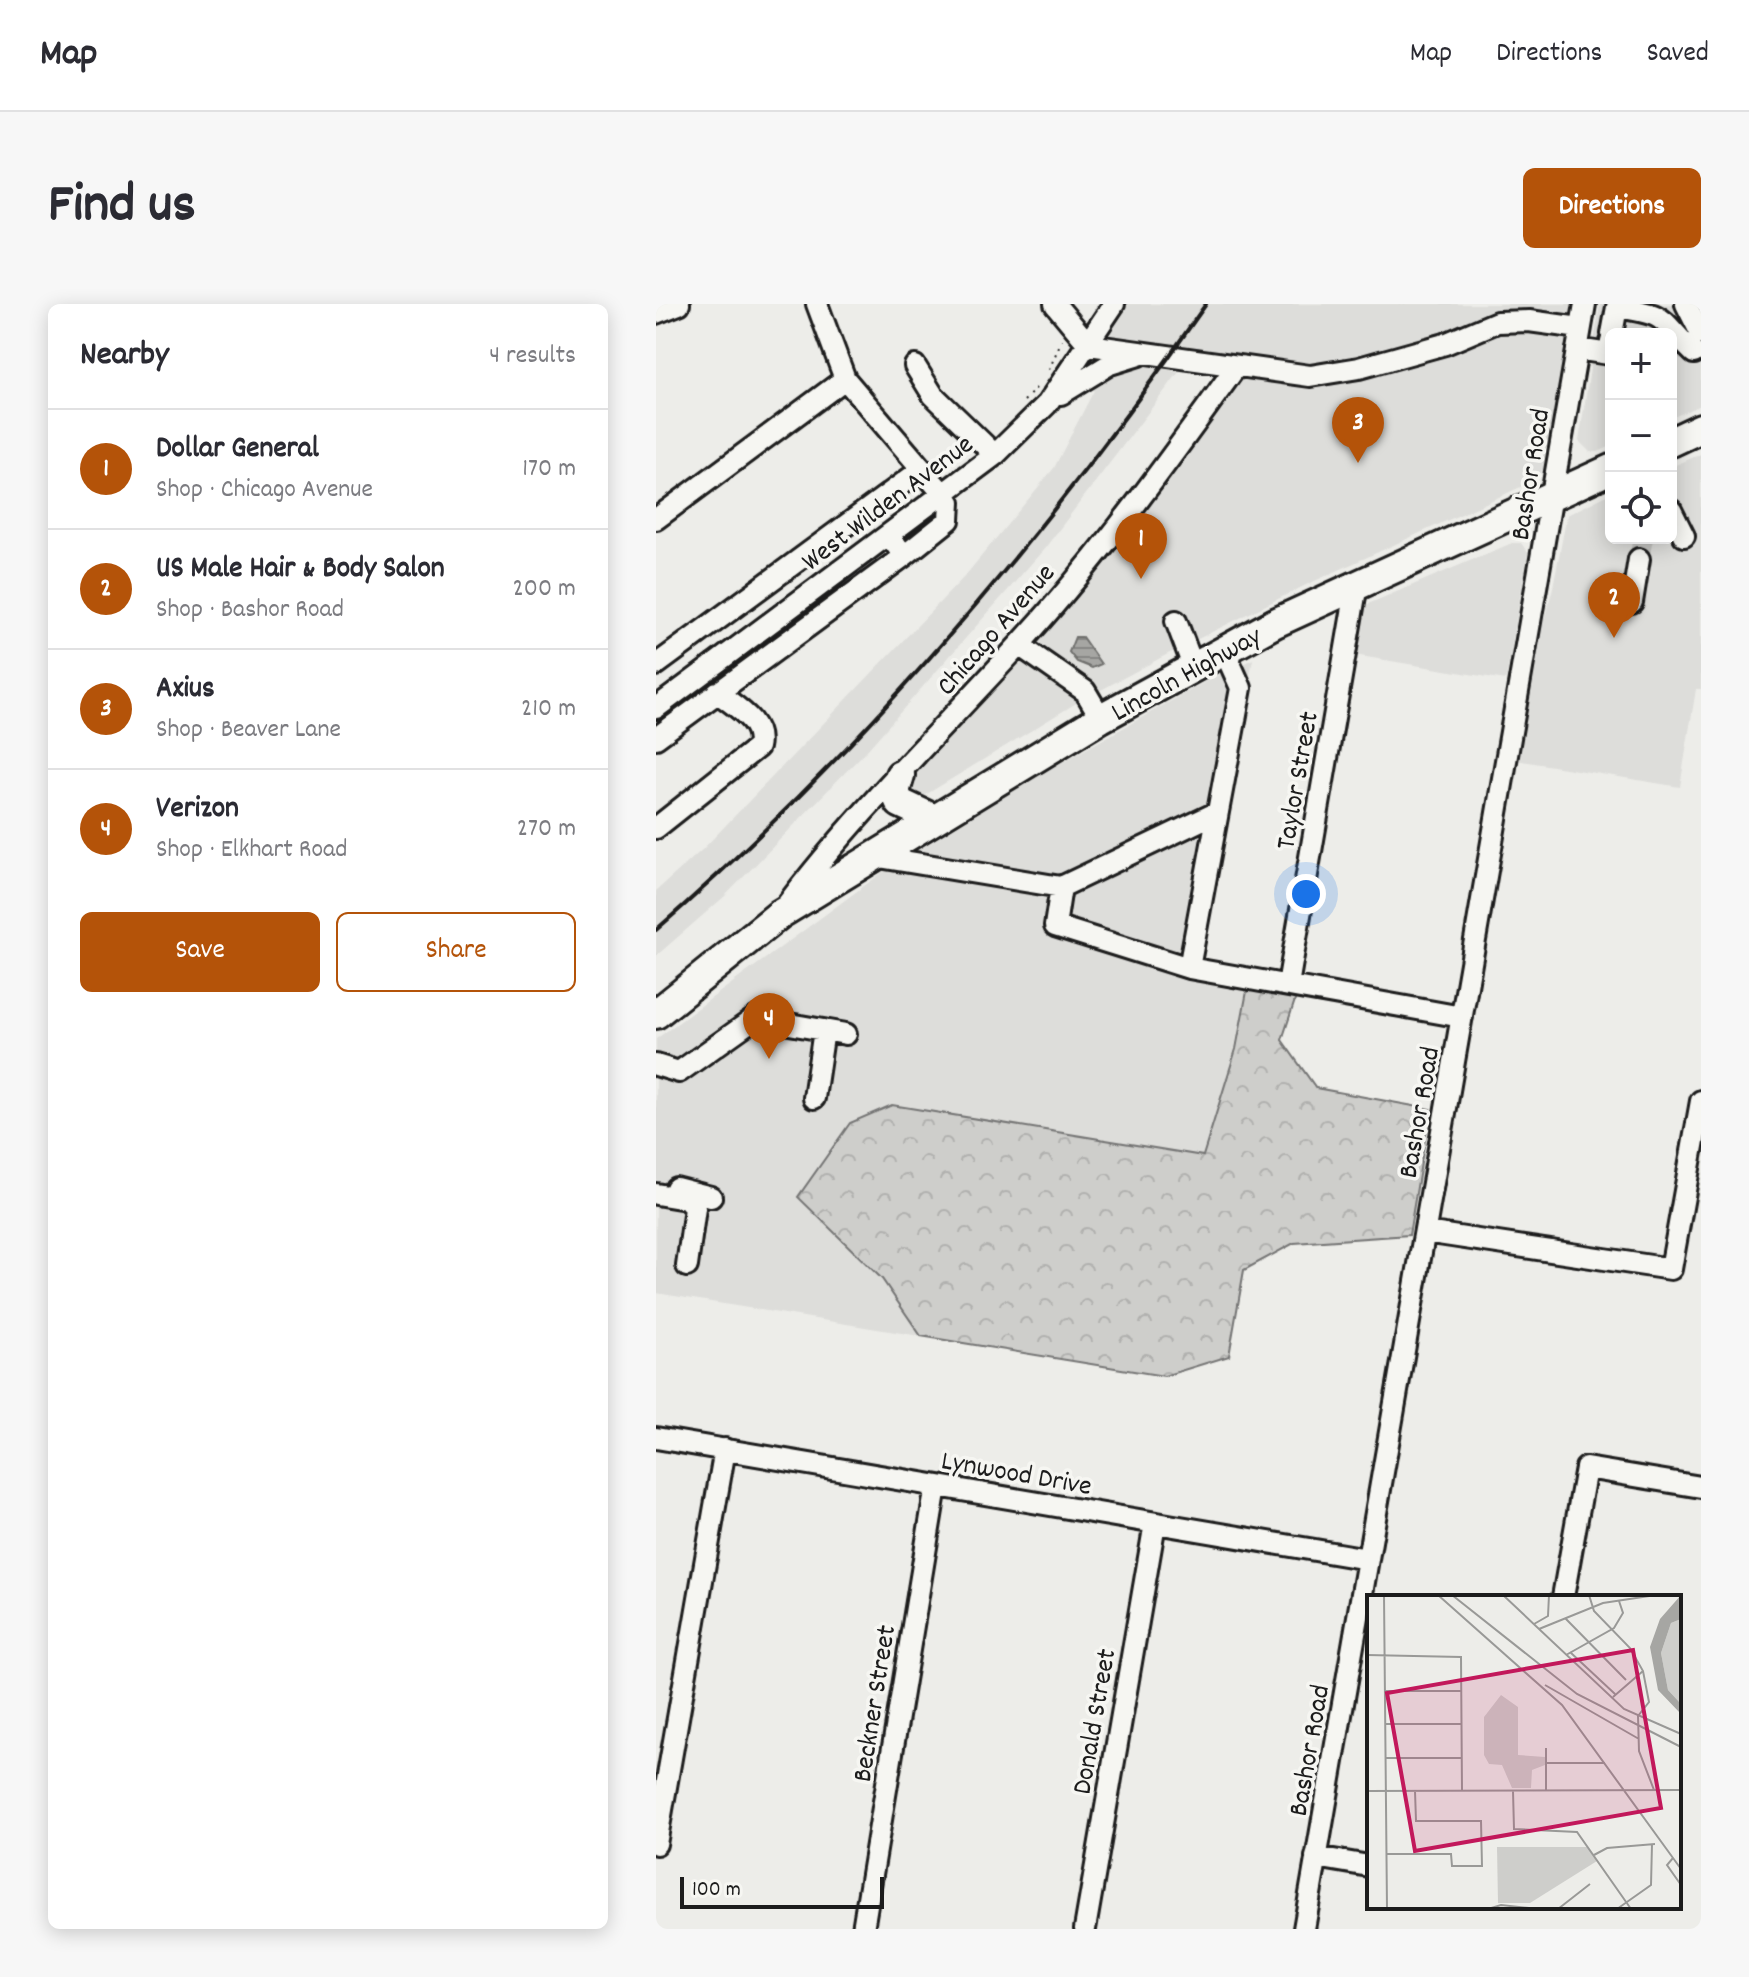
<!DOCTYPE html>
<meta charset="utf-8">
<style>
:root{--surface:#fff;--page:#f7f7f7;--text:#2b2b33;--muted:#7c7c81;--line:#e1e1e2;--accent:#b45309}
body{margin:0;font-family:Dekko,sans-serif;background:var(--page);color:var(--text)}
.controls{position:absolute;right:24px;top:24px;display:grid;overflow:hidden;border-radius:12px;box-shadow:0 4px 20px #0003}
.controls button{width:72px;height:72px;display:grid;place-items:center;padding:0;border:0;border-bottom:2px solid var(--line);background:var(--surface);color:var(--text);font:40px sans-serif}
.scale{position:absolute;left:24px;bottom:20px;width:204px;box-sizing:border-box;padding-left:8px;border:4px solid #1c1c1c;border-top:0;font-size:22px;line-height:28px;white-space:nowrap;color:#1c1c1c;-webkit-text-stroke:6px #f6f6f2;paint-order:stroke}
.you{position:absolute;left:650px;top:590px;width:28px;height:28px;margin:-20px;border:6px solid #fff;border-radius:50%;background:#1a73e8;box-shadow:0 0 0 12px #1a73e833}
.badge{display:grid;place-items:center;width:52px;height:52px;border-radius:50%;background:var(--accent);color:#fff;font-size:26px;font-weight:700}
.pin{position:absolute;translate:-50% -66px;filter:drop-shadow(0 2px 4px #0008)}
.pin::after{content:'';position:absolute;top:42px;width:28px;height:24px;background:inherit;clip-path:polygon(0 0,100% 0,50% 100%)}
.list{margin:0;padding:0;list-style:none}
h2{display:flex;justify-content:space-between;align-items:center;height:104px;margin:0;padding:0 32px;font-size:34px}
h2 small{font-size:26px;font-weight:400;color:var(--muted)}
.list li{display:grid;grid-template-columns:52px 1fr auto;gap:24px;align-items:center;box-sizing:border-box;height:120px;padding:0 32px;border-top:2px solid var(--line)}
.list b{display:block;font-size:30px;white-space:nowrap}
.list p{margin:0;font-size:26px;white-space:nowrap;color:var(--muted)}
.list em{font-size:26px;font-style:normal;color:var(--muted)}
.actions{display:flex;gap:16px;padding:24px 32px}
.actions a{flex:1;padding:18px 0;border:2px solid var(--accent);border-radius:12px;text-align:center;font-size:28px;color:var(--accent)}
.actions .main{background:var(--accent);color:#fff}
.icon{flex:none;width:44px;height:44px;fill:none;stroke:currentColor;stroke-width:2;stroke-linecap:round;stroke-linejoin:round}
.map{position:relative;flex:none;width:1045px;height:1625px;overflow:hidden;border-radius:12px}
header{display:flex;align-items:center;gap:48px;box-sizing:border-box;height:112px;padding:0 40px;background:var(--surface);border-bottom:2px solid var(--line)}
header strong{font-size:38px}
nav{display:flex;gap:44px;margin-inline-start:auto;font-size:28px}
.intro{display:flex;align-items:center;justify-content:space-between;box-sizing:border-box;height:192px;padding:0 48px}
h1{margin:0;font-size:56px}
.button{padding:20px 36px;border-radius:12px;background:var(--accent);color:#fff;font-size:28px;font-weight:700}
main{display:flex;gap:48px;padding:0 48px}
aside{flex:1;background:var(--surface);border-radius:12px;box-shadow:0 4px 20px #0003}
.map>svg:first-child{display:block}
</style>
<header>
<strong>Map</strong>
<nav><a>Map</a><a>Directions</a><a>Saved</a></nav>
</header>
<div class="intro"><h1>Find us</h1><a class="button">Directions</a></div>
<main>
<aside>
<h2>Nearby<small>4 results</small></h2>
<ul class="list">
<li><span class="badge">1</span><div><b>Dollar General</b><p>Shop · Chicago Avenue</p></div><em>170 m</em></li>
<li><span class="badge">2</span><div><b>US Male Hair &amp; Body Salon</b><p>Shop · Bashor Road</p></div><em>200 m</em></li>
<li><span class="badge">3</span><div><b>Axius</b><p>Shop · Beaver Lane</p></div><em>210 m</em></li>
<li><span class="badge">4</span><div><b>Verizon</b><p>Shop · Elkhart Road</p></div><em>270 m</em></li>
</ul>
<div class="actions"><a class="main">Save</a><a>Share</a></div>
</aside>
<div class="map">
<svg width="1045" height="1625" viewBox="0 0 1045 1625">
<defs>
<pattern id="forest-crowns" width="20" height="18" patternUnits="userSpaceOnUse" patternTransform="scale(2)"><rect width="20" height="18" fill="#cececb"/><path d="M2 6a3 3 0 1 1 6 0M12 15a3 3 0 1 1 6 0" fill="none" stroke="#b0b0ae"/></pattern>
<pattern id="water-rules" width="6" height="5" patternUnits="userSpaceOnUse" patternTransform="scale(2)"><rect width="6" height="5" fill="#a6a6a3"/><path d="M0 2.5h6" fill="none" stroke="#868684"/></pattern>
</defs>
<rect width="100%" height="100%" fill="#edede9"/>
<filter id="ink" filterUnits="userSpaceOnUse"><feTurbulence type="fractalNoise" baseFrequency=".0125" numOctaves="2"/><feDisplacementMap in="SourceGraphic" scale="16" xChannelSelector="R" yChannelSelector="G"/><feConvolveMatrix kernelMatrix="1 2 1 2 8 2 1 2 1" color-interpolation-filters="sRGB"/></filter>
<g filter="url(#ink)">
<path fill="#ddddda" d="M 463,0 L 917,0 L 889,162 L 880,176 L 650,281 L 510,351 L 417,401 L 261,496 L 247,482 L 250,478 L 379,336 L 594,57 L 437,39 Z
M 944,0 L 1045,0 L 1045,101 L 1015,114 L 1015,30 L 955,30 L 955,142 L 942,148 L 934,148 L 923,137 Z
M 489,60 L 523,68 L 389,244 L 211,446 L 69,592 L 0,652 L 0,587 L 47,545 L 309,272 L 398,164 L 446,71 Z
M 1045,150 L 1045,385 L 1040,385 L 1024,483 L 860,456 L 878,349 L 896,288 L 911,211 L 955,189 L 955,234 L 1015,234 L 1015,163 Z
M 856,239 L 865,239 L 872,249 L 850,376 L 698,351 L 706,306 L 712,300 Z
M 597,355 L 541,656 L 592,682 L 508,1072 L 0,989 L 0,735 L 227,568 L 387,469 L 552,376 Z"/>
<path fill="url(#forest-crowns)" stroke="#757574" stroke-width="2" d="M 592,682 L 641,690 L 626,736 L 660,784 L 774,805 L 753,931 L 638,939 L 588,966 L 573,1052 L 508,1072 L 265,1032 L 226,975 L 142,893 L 194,819 L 236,801 L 547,852 L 580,745 Z"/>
<path fill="url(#water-rules)" stroke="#6f6f6d" stroke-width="2" d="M 419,333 L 426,333 L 445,360 L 436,364 L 421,358 L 413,348 Z"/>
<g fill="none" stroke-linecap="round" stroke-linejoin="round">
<path stroke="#c3c3c0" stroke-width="20" stroke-dasharray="20 10" stroke-linecap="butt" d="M 983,255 L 987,234"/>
<g stroke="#1c1c1c" stroke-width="26">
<path id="minor" d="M 161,0 L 189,75 L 294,198 L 293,216 L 248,252
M 399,0 L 433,41 L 654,72 L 703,64 L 789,40 L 841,18 L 873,17 L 924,24
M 1030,0 L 1045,30
M 0,9 L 23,0
M 956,30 L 961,3 C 1017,12 1001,14 1038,49
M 921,45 L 953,50 L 955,38
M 259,62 L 277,91 L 339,151
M 405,90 L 454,60 L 483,51
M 1015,206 L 1028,232
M 0,215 L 189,75
M 976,298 L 983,255
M 520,317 L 537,362
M 363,341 L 429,387 L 445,414
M 0,361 L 265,166
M 0,404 L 339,151 L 391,100 L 458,0
M 0,434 L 248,252 L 233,231
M 0,524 L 102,443 C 108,417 79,403 61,388
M 217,552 L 405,583 L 562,508
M 405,583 L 399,622 L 533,664 L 806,713
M 132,599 C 204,504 291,421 371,332 C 447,248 514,155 580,63
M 533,664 L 585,384 L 568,346
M 632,681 L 701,280
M 0,761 L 23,768 L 99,714 L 190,730
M 158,794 L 168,726
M 20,884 L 55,893
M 0,890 L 30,895 L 39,904 L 31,962
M 769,928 L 1015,965 L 1045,797
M 0,1134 L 712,1255
M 907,1293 L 930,1164 L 1045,1183
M 0,1540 L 69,1145
M 660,1553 L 713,1562
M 207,1625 L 280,1182
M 429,1625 L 499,1219
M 648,1625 L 929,0"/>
</g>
<g stroke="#1c1c1c" stroke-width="34">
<path id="highway" d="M 1015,138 L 1045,124
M 244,471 L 239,488 L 244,499 L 276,514
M 0,710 L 124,610 L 445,414 L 619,319 L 955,165"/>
</g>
<path stroke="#1c1c1c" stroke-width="2" stroke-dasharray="2 6" stroke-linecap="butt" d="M 393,66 L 406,35
M 368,97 L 380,84"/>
<use href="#minor" stroke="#f6f6f2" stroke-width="20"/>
<use href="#highway" stroke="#f6f6f2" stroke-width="28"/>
<path stroke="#1c1c1c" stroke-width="4" d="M 0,626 C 209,444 393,227 550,0"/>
</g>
</g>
<g text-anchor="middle" stroke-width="7" stroke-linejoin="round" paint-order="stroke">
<g font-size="28" fill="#1c1c1c" stroke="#f6f6f2">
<text transform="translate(872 170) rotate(-81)" y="10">Bashor Road</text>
<text transform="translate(230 197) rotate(-37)" y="10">West Wilden Avenue</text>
<text transform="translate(338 324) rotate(-49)" y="10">Chicago Avenue</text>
<text transform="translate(529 368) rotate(-29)" y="10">Lincoln Highway</text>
<text transform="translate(639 476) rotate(-80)" y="10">Taylor Street</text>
<text transform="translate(761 808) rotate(-80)" y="10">Bashor Road</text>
<text transform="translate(361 1167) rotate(10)" y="10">Lynwood Drive</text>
<text transform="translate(216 1399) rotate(-81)" y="10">Beckner Street</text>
<text transform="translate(436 1417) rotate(-80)" y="10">Donald Street</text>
<text transform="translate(651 1446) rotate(-80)" y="10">Bashor Road</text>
</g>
</g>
<g transform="translate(711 1291)">
<rect width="314" height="314" fill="#edede9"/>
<path d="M 130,252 L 220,252 L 230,266 L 163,308 L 131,308 Z" fill="#cececb"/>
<path d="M 314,24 L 314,109 L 301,95 L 294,58 L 304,28 ZM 134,100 L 151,112 L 151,160 L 178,162 L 178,170 L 165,175 L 164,193 L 145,193 L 135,170 L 122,169 L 117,160 L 117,122 Z" fill="#cececb"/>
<path d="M 314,0 L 314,24 L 304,28 L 294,58 L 301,95 L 314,109 L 314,119 L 291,95 L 283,52 L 293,24 Z" fill="#a6a6a3"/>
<path fill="none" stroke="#999997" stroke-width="2" d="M 17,0 L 20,314M 71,0 L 195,110 L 314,274M 85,0 L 210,99 L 314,152M 136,0 L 257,114 L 314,139M 222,0 L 227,16 L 263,53 L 276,76 L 282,107 L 271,121 L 272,156 L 287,195M 198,23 L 259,85M 167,29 L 181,21 L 182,0M 172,34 L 236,8 L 289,0M 203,57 L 248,99M 0,60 L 94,62 L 95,196M 199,60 L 247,33 L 256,18 L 252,6M 178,90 L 272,144M 18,96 L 94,96M 246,102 L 276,76M 18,129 L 94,129M 18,163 L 95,163M 180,168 L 238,168M 0,196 L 314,195M 146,196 L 147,234 L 210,237 L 264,314M 179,196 L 179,153M 19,259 L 84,259 L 85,271 L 115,271 L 114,226 L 49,226 L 48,196M 227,260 L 240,253 L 288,249M 306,263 L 300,270 L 314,290M 121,314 L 134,310 L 172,314M 191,314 L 223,289M 250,314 L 284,290 L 285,249"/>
<path fill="#c2185b" fill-opacity="0.15" stroke="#c2185b" stroke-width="4" d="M 266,55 L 294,213 L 48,256 L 20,98 Z"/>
<rect width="314" height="314" fill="none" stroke="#1c1c1c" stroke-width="4"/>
</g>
</svg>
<div class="controls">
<button>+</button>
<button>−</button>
<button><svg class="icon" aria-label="locate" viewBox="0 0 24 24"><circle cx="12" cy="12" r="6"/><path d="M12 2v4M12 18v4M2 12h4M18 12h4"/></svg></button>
</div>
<div class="scale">100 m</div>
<div class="you"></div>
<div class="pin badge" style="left:485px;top:275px">1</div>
<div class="pin badge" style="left:958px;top:334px">2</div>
<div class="pin badge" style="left:702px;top:159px">3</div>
<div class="pin badge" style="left:113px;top:755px">4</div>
</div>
</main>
